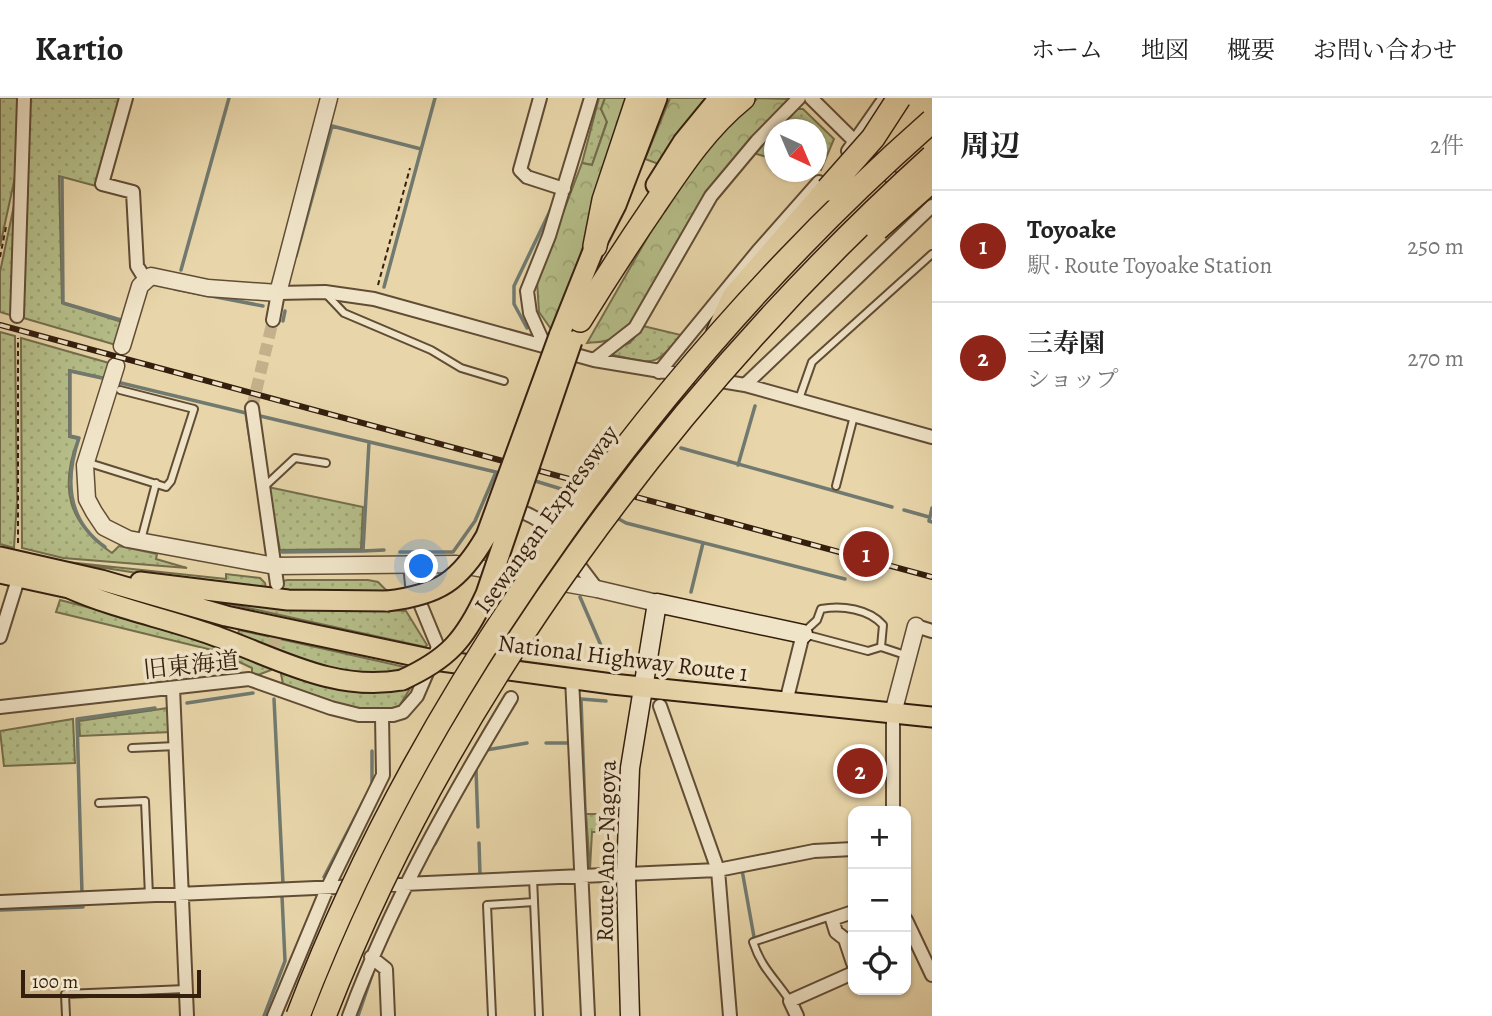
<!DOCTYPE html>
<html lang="ja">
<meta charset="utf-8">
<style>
:root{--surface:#fff;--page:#f6f6f6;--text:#222;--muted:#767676;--line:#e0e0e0;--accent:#8f2418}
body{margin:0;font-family:Alegreya,"Noto Serif JP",serif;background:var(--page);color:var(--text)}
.controls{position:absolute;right:21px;bottom:21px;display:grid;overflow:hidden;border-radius:14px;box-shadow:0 2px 5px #0004}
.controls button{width:63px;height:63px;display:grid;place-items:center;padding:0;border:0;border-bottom:2px solid var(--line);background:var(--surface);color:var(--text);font:35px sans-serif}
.compass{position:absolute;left:764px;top:21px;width:63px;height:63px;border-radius:50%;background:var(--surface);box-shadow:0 2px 5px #0004;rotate:136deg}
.scale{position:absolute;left:21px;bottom:18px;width:180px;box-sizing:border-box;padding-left:7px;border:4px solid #341e0e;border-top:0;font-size:19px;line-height:24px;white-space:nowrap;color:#341e0e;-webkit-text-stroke:5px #f0e4c8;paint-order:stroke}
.you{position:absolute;left:422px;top:469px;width:24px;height:24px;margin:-18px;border:5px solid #fff;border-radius:50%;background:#1a73e8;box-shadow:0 0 0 10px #1a73e833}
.badge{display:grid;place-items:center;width:46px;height:46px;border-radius:50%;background:var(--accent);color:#fff;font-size:23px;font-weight:700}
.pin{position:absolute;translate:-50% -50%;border:4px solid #fff;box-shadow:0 2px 7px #0006}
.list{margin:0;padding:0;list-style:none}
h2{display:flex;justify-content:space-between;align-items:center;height:91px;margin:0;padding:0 28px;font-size:30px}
h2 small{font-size:23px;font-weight:400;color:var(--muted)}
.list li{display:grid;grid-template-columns:46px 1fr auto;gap:21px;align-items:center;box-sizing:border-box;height:112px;padding:0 28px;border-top:2px solid var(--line)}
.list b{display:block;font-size:26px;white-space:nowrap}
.list p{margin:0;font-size:23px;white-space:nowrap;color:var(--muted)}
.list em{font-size:23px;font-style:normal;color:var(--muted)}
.icon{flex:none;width:38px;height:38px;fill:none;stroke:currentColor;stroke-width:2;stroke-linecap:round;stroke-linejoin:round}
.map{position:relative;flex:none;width:932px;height:918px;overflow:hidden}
header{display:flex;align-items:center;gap:42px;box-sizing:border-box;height:98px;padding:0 35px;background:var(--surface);border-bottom:2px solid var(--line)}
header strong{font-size:33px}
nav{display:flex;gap:38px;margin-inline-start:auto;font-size:24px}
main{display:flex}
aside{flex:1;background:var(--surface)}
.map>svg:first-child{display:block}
</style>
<header>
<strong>Kartio</strong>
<nav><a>ホーム</a><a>地図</a><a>概要</a><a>お問い合わせ</a></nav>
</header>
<main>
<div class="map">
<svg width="932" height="918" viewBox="0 0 932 918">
<defs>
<pattern id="grass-dots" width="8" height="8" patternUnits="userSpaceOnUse" patternTransform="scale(1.75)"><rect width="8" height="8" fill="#b5be89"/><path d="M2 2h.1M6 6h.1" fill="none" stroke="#9ca375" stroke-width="1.8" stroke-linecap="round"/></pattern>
<pattern id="forest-crowns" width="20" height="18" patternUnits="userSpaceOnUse" patternTransform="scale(1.75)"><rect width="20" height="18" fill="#b5be89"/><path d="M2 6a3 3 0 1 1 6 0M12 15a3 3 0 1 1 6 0" fill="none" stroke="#9ca375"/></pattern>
</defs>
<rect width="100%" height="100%" fill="#e8d6aa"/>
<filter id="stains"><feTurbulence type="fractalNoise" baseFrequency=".00286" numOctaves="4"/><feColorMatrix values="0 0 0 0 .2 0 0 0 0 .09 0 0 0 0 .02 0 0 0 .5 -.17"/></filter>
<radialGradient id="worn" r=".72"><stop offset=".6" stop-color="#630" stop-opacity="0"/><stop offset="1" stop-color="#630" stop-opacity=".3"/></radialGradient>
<path fill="url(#grass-dots)" stroke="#746e4c" stroke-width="2" d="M 0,0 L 20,0 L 17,70 L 0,148 Z
M 27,0 L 120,0 L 96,88 L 59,78 L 62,205 L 122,224 L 116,247 L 20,219 Z
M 599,0 L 605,0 L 601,11 L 607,23 L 592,67 L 582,65 Z
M 796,11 L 803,11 L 834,41 L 821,72 L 817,70 L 816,32 L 774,32 L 774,61 L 753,55 L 789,14 Z
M 17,93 L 13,218 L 0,214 L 0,174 Z
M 643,228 L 681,237 C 654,271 653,265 613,257 L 613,251 L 630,245 Z
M 0,234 L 15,238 L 17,403 L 14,450 L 0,446 Z
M 21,240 L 109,265 L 105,280 L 69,272 L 69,339 L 78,341 C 59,390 68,425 112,455 L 119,448 L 157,456 L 156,461 L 187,470 L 63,460 L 22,450 Z
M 268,389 L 363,409 L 361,451 L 280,452 Z
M 67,464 L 226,481 L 226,476 L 260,480 L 265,485 L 266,491 L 207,486 Z
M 287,482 L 368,482 L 378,484 L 389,495 L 275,493 L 280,484 Z
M 60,502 L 190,536 L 271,567 L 271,572 L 258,577 L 252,575 L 252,570 L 216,553 L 56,514 Z
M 212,502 L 406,513 L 427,547 L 425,549 Z
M 239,532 L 405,569 L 406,572 C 347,588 291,557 238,537 Z
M 280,571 L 363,595 L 411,589 L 398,610 C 362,620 324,601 290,590 L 283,586 Z
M 168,610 L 171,634 L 80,638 L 79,623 Z
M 73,621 L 75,665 L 4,668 L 0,633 Z
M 586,716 L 611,716 L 610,734 L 592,734 L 590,771 Z"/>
<path fill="url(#forest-crowns)" stroke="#746e4c" stroke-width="2" d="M 605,0 L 634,0 L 556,238 L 539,214 L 537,183 L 582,65 L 592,67 L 607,24 L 601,11 Z
M 670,0 L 715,0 L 664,68 L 645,61 Z
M 758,0 L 790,1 C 747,43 712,88 680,139 C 660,170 649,215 618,238 C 609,244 597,244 587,245 L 674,93 L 721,32 Z"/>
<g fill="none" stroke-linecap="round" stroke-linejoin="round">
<path stroke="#717a70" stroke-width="3.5" d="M 62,80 L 63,205 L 121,222
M 296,158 L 332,28 L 421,51
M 181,172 L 229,0
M 384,189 L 435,0
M 175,191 L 263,208
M 283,223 L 285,213
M 527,230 L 514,206 L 514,188 L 551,111
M 102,280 L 70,273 L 70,338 L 79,340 C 65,381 67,422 105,449
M 121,285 L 246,315 L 255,373
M 256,317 L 500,375
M 681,350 L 892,409
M 738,367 L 755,308
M 532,382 L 581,397
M 932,410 L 929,423 L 932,424
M 904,412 L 929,419
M 617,420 L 626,425 L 845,481
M 363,453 L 384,452
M 282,454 L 363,453 L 369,344
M 400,454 L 453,454 L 475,423 L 496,374
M 691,494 L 703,445
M 580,499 L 609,566
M 274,601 L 283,786
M 187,605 L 253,595
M 546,645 L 571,645
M 486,652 L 527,645
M 476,671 L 478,729
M 372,686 L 372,653
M 479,745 L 480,777
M 435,746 L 454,709
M 587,769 L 581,601 L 606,603
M 742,772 L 754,839
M 324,779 L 364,702
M 82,795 L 77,621 L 155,610
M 0,812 L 83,809 L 82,806
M 264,918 L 285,863 L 282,798
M 358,918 L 372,877"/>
<path stroke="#c4b18b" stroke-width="12" stroke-dasharray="12 6" stroke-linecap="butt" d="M 252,310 L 273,222
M 274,567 L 277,494"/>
<g stroke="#614c35" stroke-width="10">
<path id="service" d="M 326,196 L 344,215 L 431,252 L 461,270 L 504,283
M 799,301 L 812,264 L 932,156
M 86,364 L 166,389 L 171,383 L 194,311 L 120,292
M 836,388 L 854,318
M 264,389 L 295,360 L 326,365
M 141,442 L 156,385
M 804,534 L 817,522 L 821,511 C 842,507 869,511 883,527 L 881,549
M 804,536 L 868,553 L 881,549 L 905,557
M 132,650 L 176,648
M 99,705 L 145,703 L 149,798
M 533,780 L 539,918
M 790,903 C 775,880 762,871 753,844 L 828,819 L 832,821
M 66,918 L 65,896 L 186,891
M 492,918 L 487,807 L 534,804"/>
</g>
<g stroke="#614c35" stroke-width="16">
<path id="minor" d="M 126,0 L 102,86 L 133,94 L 137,168 L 145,181
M 540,0 L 520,72 L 527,79 L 564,91
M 811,0 L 903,91
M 848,53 L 885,0
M 17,218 L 24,0
M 273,222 L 278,195 L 325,194 L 374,201 L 594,262 L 745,287 L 932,339
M 544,246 L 530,215 L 527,193 L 549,138 L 591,0
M 594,262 L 635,230 L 711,98 L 757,43 L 799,0
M 659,274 L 758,153 L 819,84
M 745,287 L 932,108
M 252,310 L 277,486
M 510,411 C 533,415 546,426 560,444
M 572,458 L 597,491
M 916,528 L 932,533
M 0,539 L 19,478
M 572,580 L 588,918
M 173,590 L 187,918
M 786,604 L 803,536
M 660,608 L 718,772 L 730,918
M 0,609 L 249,581 L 331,610 L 359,617 L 393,617 L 403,614 L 417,598 L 438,549 L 412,486 L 410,467
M 893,713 L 893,615
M 0,804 L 718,772 L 814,753 L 853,751
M 853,814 L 832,821 L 836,834 L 845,841 L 853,865
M 906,822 L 932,877
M 371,859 L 386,871 L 388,918
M 274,918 L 327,791 L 383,677 L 382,618
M 349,918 C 391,805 449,703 511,600
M 797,918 L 790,903 L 853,875"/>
</g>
<g stroke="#614c35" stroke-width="19">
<path id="tertiary" d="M 122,248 L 140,188 L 151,178 L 208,190 L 278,195 L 329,0
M 116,268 L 85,367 L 87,401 L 94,414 L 104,429 L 128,441 L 275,468 L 456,466 L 597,491 L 657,505
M 893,615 L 916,528"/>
</g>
<g stroke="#341e0e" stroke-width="21">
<path id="secondary" d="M 630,918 L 626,777 L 630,670 L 657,505 L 803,536"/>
</g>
<g stroke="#341e0e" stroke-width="23">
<path id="trunk" d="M 656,87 L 683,44 L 719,0
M 559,238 L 595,148 L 616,107 L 657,0
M 0,459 L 101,482 L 226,518 L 434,562 L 612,586 L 932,619
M 0,475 L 69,490 L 79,490
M 140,484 L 288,502 L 387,503
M 69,490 C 114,510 161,519 207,535 C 272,557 332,595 402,582"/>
</g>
<g stroke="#341e0e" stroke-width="26">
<path id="motorway" d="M 595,148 L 604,102 L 638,0
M 580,222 C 604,183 628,146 654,108 C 681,68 706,30 743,0
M 718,235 L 734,199 L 828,91"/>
</g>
<path stroke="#341e0e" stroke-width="2" stroke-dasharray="5 3.5" stroke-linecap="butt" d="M 0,159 L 6,129
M 378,187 L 410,70
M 18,445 L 18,240"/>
<use href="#service" stroke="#f0e4c8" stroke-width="6"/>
<use href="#minor" stroke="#f0e4c8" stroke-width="12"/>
<use href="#tertiary" stroke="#f0e4c8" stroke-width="16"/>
<use href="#secondary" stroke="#f0e4c8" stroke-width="18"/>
<use href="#trunk" stroke="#e8d6aa" stroke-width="19"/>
<use href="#motorway" stroke="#e8d6aa" stroke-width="23"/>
<g stroke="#341e0e" stroke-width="6">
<path id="rail" d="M 0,227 L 932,479"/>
</g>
<use href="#rail" stroke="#f0e4c8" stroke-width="3.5" stroke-dasharray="10" stroke-linecap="butt"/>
<g stroke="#341e0e" stroke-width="23" stroke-linecap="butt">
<path id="trunk-bridge" d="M 387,503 C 439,497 460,483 486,438 L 559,238
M 402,582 C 448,561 465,542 486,496 L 572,243"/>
</g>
<g stroke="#341e0e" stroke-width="26" stroke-linecap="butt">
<path id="motorway-bridge" d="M 828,91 L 873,40 L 899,0
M 877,131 L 932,82
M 298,918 C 424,587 667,256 932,23
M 324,918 C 449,595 676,291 932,59"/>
</g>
<use href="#trunk-bridge" stroke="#e8d6aa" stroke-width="19"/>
<use href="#motorway-bridge" stroke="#e8d6aa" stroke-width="23"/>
</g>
<g text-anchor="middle" stroke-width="7" stroke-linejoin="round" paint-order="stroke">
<g font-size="24" fill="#341e0e" stroke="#f0e4c8">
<text transform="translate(546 421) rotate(-54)" y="8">Isewangan Expressway</text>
<text transform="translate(623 560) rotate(7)" y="8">National Highway Route 1</text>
<text transform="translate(191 567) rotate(-6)" y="8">旧東海道</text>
<text transform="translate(606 753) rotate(-89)" y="8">Route Ano-Nagoya</text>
</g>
</g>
<rect width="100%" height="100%" filter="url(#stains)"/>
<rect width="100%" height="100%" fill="url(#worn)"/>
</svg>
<div class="controls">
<button>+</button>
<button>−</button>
<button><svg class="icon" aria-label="locate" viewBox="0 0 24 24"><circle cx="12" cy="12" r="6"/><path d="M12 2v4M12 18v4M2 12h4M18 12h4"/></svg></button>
</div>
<svg class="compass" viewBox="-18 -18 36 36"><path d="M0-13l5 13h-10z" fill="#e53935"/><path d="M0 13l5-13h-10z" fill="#767676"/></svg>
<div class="scale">100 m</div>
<div class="you"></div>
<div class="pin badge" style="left:866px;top:456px">1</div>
<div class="pin badge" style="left:860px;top:673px">2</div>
</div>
<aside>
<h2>周辺<small>2件</small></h2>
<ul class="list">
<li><span class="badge">1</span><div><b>Toyoake</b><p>駅 · Route Toyoake Station</p></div><em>250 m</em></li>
<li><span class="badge">2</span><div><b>三寿園</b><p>ショップ</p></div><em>270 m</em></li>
</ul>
</aside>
</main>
